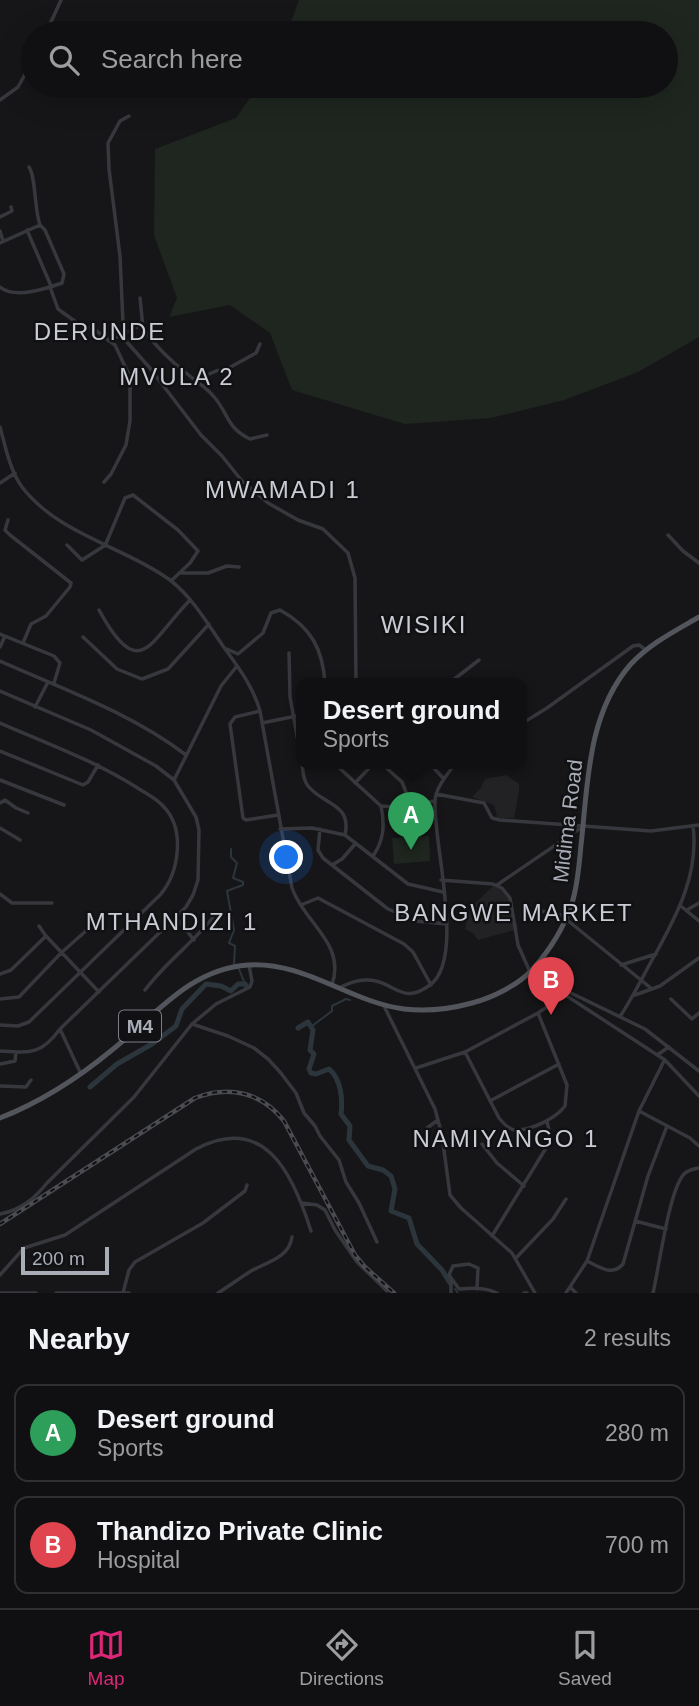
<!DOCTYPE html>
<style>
:root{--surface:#101012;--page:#1e1e20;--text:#f1f3f6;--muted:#9c9d9f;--line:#303032;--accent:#db2777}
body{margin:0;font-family:Helvetica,sans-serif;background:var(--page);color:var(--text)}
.scale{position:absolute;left:21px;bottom:18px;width:88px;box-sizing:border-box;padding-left:7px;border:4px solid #a8adb8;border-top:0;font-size:19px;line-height:24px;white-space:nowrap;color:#a8adb8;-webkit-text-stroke:5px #111113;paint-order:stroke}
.you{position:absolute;left:287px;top:858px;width:24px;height:24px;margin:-18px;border:5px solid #fff;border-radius:50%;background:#1a73e8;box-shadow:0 0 0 10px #1a73e833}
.badge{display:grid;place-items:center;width:46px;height:46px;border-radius:50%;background:var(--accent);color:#fff;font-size:23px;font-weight:700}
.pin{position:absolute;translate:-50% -58px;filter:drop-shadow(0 2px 4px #0008)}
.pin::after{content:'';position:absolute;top:37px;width:24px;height:21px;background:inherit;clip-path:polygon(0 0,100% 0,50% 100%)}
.popup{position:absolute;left:296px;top:678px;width:231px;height:91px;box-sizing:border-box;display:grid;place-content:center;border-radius:14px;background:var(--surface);filter:drop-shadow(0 2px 5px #0005);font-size:23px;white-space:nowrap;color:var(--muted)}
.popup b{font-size:26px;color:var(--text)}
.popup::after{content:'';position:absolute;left:50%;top:100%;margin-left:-14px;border:14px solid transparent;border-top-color:var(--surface)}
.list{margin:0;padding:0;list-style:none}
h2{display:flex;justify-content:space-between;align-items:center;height:91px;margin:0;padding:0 28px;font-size:30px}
h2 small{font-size:23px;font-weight:400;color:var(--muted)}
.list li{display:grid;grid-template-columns:46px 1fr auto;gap:21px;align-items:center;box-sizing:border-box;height:98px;margin:0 14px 14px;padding:0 14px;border:2px solid var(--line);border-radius:14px}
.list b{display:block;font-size:26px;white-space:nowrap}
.list p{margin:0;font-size:23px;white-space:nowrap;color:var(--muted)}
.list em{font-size:23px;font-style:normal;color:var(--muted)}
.icon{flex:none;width:38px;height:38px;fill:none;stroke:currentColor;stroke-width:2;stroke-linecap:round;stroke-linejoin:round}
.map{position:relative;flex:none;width:699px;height:1293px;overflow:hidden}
.search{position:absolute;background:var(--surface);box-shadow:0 7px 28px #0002;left:21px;right:21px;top:21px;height:77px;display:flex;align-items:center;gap:18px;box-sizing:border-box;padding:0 24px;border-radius:38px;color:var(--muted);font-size:26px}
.sheet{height:315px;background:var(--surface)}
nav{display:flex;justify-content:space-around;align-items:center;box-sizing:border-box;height:98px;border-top:2px solid var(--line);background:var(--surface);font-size:19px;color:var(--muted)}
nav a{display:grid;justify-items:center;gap:4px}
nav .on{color:var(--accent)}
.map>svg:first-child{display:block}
</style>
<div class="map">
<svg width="699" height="1293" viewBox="0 0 699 1293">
<rect width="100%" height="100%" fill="#161618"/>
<path fill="#222225" d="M 506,775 L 519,784 L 519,791 L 514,818 L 501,818 L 497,817 L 494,805 L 472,797 L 480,789 L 485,779 Z
M 494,885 L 504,890 L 510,898 L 518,929 L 478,940 L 474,934 L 465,929 L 468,911 Z"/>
<path fill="#1e261f" d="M 299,0 L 699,0 L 699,337 L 638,372 L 564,400 L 491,418 L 405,424 L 292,390 L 270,333 L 230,305 L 169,317 L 177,298 L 154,235 L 155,149 L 236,118 L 258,86 L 666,86 L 666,33 L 287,33 Z
M 429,836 L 430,861 L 394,864 L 392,838 Z"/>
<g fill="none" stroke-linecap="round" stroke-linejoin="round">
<path stroke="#2c353c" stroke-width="2" d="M 231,849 L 231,857 L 237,863 L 233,878 L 243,882 L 243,885 L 227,891 L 234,930 L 229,943 L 235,946 L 234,964
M 239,969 L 245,984
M 312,1026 L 332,1011 L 332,1006 L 346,999 L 350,1000
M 455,1289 L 458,1293"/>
<path stroke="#2c353c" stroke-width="5" d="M 298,1028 L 308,1022 L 313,1030 L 310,1050 L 314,1054 L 309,1069 L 311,1073 L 316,1074 L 329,1069 C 341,1079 343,1099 341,1114 L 350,1126 L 349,1140 L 368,1166 L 383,1170 L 391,1176 L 395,1189 L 391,1211 L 409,1218 L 417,1244 L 442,1270 L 450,1283
M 90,1087 L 117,1064 L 152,1044 L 176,1026 L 182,1009 L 206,984 L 221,986 L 231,991 L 238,984 L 245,984 L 247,987"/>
<path stroke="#37383d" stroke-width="3.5" d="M 46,33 L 61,0
M 0,100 L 18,87 L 33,60
M 29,167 C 36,177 34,208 40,225
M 0,217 L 12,211 L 11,207
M 27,230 L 51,286
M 0,231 L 3,241
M 0,243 L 40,225 L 45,230 L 64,274 L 62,283 C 45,289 15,299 0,287
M 50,287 L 58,309 L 76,322 L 95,330 L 115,345 L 130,377 L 130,421 L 126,445 L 111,474 L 104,482
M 140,298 L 143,328
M 126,333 L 123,323 L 120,256 L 109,169 L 108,143 L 120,121 L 129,116
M 124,334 L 126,341 L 149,367 L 201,435 L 222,456 L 242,481 L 268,503 L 298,520 L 323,529 L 348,553 L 355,578 L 356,684
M 109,341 L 141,325 C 153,345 172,362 191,377 C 200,384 208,389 215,398 C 229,415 227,428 250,439 L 267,435
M 196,380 L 216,371 L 227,369 L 256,353 L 260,344
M 0,427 C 5,445 10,471 22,487 C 59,535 123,546 170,580 C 193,598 207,623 223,646 C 238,667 253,686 260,711 L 292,888 C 305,924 346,943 332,985
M 0,483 L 15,473
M 8,520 L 5,530 L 10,535 L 71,583 L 70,587 L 46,616 L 31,624 L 23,643
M 668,535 L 683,551 L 699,563
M 67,545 L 82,560 L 104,546
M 105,546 L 125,498 L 133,495 L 178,530 L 198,551 L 190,563 L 171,581
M 181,573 L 208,573 L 227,566 L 239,567
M 99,610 C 140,685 150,641 190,600
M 0,634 L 54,656 L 60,663 L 54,683
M 83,637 L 117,669 L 142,679 L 168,669 L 209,624
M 0,647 L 5,636
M 227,649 L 238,654 L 263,633 L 271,613 L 280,610 C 311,627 323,649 325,684
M 289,653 L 290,697 L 301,758
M 0,661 C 63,689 131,713 186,755
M 448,684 L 479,660
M 0,691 L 91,730 L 156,766 L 174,780 L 196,817 L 199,830 L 198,880 L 193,895 L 186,907 L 60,1029 C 41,1055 30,1053 0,1051
M 35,707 L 48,682
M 260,711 L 235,717 L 230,724 L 243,818 L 246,820 L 278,815
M 0,723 C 46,743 93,760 136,787 C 145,793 156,798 163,806 C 186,829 179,873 160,895 L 29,1022 L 18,1026 L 0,1025
M 262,723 L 301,715
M 521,724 L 547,708 L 633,646 L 639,645 L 646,650
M 0,751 L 83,785 L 88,782 L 98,765
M 302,764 C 303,771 303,780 308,786 C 323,805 352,803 345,835
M 335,764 L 381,806 L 396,807 L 435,801
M 382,764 L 402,782 L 411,805
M 430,764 L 444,779
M 0,780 L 64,805
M 174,780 L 221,686 L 237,666
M 355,783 L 373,764
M 436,794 L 484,803 L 492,818 L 500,820 L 651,831 L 699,825
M 0,803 L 5,800 L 16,808 L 28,813
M 0,828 L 20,840
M 280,829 L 312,828 L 345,835 L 408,884 L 443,892
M 320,829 L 318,850 L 323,858 L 388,909 L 416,921 L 447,924
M 373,856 C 384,840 385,825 381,806
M 332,865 L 342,859 L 356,843
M 441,880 L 493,884 L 502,888 L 510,898 L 518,945 L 530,972 L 665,1060 L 699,1096
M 497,885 L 582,827
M 0,894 L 12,903 L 52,903
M 301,905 L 318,898 L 404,944 L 413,952 L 431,985
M 682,907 L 699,921
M 536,910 L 561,915 L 652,989
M 687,910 L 699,903
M 176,917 L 194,940
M 39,926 L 46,936
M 621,965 L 656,954
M 0,974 L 11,970 L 46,936 L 99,992
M 339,988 C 351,982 362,978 376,981 C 397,986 404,1004 430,985 C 466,959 433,843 435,802 C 435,788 447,775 455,764
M 145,990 C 166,962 194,942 215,915
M 635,995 L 660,986 L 699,958
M 0,999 L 19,997 L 61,953 L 96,922
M 671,999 L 692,1019 L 699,1013
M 384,1006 L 435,1109 L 442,1135 L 450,1195 L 461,1208 L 512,1253 L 535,1293
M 621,1015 C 634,995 644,974 656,953 C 678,913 699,873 693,826
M 192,1024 L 228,1036 L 254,1048 L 268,1059 L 280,1072 L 296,1093 L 304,1113 L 315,1126 L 320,1136 L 339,1160 L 346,1182 L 359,1203 L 377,1242
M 60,1029 L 81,1074
M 465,1052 L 538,1013 L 569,992 L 645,1029 L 699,1071
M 657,1055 L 669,1047
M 0,1064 L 15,1061 L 16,1052
M 416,1068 L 465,1052 L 499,1118 C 504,1124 510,1131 518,1130 C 534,1129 556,1118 565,1106 L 567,1085 L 538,1013
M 0,1086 L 26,1087 L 31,1080
M 490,1101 L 559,1064
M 639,1111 L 690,1138 L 699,1146
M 427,1128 L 438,1120
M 482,1144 L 497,1163 L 524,1186
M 302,1203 L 317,1205 L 325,1210 L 335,1230 L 357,1262 L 387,1291
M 0,1214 C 21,1210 34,1199 47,1183 L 134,1097 L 192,1024 L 216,1004 L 250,987 L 252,981 L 249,965
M 635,1221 L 666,1229
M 492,1236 L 551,1140 L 547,1121
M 516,1258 L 553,1219 L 566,1199
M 587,1261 C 600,1267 612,1277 623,1264 L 648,1176 L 667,1126
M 0,1275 L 24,1248 L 65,1235 L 196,1149 C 265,1113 293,1174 311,1231
M 571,1288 L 576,1293
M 477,1289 L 478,1268 L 469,1264 L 453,1266 L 449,1275 L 459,1289 C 471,1288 485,1287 497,1293
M 0,1293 L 36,1293
M 56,1293 L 129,1293
M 123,1293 L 129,1270 L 135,1262 L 203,1223 L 245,1191 L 247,1185
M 218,1293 C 229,1286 240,1278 251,1271 C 267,1262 289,1258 292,1237
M 451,1293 L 451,1280
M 524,1293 L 527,1293
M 566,1293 L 587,1261 L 639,1111 L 664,1061
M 653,1293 C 659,1268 669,1190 684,1174 C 688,1170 693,1169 699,1168"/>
<path stroke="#53555c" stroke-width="5" d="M 0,1118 C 41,1102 78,1078 112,1050 C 155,1016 189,969 248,965 C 304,961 350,1002 404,1009 C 428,1012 450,1009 472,1003 C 492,998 518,985 532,970 C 550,950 564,928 572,903 C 578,884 579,865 581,845 C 588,784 587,715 630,665 C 649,644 675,631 699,617"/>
<g stroke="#4a4c52" stroke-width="4.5">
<path id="rail" d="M 0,1224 L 195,1098 C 229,1085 261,1092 284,1121 L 355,1255 L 365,1267 L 394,1293"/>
</g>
<use href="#rail" stroke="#111113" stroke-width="2" stroke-dasharray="5" stroke-linecap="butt"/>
</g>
<g text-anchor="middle" stroke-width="5" stroke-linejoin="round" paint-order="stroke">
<rect fill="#111113" stroke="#7b7e86" stroke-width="2" x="119" y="1010.5" width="42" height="31" rx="5"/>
<g font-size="19" font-weight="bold" fill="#a8adb8">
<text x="140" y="1033">M4</text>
</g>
<g font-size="21" fill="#a8adb8" stroke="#111113">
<text transform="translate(568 821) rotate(-83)" y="7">Midima Road</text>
</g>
<g font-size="24" letter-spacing="2" fill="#c9ccd4" stroke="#111113">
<text x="100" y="340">DERUNDE</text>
<text x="177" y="385">MVULA 2</text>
<text x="283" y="498">MWAMADI 1</text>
<text x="424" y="633">WISIKI</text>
<text x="514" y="921">BANGWE MARKET</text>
<text x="172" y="930">MTHANDIZI 1</text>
<text x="506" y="1147">NAMIYANGO 1</text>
</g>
</g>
</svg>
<div class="scale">200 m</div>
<div class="you"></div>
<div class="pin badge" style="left:411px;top:850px;background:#2e9e5b">A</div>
<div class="popup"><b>Desert ground</b>Sports</div>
<div class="pin badge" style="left:551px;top:1015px;background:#e0444e">B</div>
<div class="search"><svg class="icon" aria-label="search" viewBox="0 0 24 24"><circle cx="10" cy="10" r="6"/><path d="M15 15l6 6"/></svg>Search here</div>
</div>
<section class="sheet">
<h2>Nearby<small>2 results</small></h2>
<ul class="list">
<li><span class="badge" style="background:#2e9e5b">A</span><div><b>Desert ground</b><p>Sports</p></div><em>280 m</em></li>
<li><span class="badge" style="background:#e0444e">B</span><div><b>Thandizo Private Clinic</b><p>Hospital</p></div><em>700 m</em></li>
</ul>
</section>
<nav>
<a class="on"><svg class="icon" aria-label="map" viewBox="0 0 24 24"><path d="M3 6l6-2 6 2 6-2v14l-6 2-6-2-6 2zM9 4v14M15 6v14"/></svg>Map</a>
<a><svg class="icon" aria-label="directions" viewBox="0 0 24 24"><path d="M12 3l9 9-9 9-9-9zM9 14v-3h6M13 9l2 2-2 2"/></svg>Directions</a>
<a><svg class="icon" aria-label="saved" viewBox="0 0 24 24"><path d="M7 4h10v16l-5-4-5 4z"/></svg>Saved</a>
</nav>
